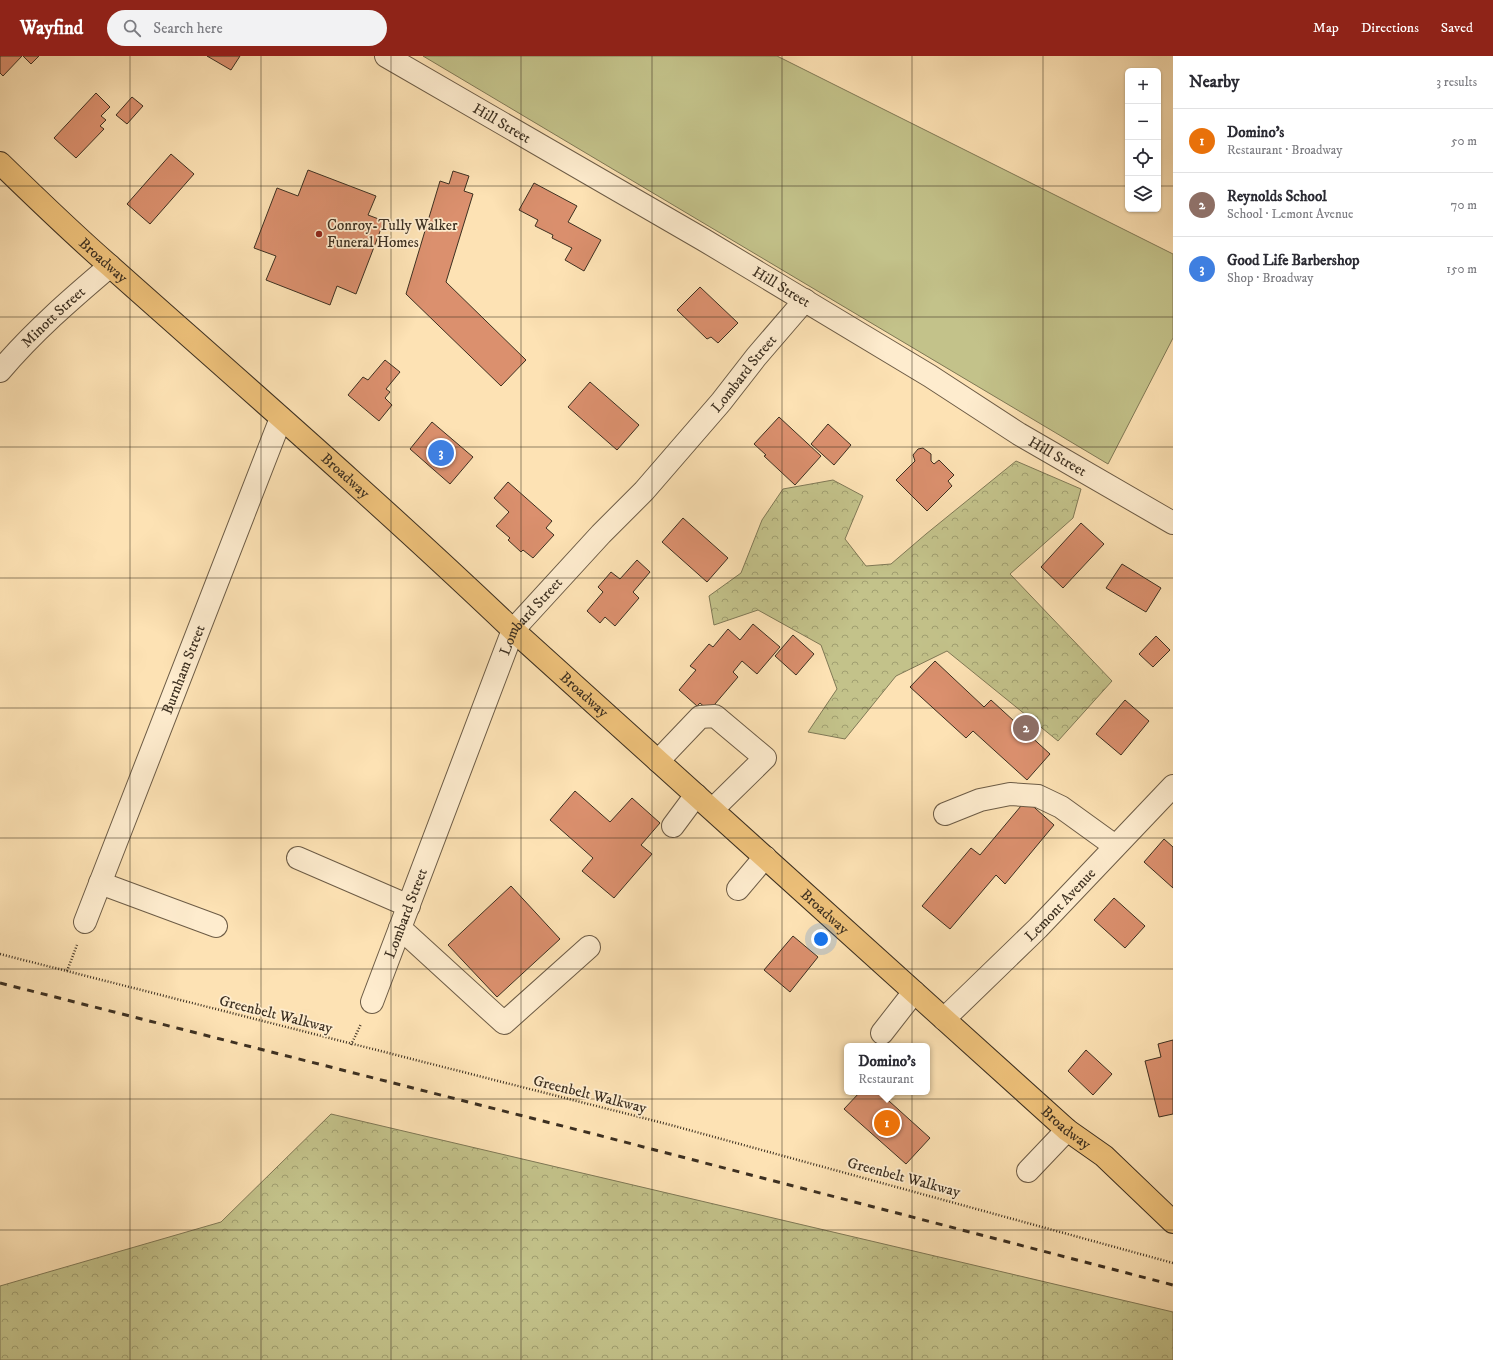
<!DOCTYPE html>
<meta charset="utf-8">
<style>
:root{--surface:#fff;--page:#f2f2f3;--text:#2b2b33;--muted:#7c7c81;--line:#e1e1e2;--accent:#8f2418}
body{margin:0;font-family:"IM FELL DW Pica",serif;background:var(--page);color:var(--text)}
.controls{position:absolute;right:12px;top:12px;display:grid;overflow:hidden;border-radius:6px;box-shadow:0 1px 3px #0004}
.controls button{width:36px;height:36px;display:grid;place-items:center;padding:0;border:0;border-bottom:1px solid var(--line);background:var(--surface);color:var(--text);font:20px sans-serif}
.you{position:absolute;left:821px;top:883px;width:14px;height:14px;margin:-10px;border:3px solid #fff;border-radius:50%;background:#1a73e8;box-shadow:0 0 0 6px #1a73e833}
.badge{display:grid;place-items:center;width:26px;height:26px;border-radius:50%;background:var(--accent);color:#fff;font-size:13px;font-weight:700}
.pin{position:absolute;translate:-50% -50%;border:2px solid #fff;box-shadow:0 1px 4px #0006}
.popup{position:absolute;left:844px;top:987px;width:86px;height:52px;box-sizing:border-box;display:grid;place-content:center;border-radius:6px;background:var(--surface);filter:drop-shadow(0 1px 3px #0005);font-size:13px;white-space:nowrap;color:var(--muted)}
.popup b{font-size:15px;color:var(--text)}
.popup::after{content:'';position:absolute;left:50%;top:100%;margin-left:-8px;border:8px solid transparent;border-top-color:var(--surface)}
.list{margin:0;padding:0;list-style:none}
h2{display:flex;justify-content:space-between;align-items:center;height:52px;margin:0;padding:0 16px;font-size:17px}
h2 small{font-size:13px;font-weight:400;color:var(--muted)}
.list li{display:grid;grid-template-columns:26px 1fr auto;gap:12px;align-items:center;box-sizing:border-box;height:64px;padding:0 16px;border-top:1px solid var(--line)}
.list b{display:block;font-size:15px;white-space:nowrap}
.list p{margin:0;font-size:13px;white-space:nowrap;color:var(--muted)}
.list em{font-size:13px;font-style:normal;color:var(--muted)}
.icon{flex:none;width:22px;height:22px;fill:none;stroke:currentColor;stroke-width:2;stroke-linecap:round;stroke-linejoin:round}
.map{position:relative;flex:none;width:1173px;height:1304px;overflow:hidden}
header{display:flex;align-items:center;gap:24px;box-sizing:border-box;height:56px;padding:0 20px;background:var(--accent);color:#fff}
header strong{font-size:19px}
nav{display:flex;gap:22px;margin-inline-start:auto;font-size:14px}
.search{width:280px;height:36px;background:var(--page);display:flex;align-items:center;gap:10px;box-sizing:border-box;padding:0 14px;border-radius:22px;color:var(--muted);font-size:15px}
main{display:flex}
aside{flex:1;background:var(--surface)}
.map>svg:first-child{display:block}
</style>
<header>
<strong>Wayfind</strong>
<div class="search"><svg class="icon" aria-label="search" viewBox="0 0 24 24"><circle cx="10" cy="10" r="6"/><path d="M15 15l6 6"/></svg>Search here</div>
<nav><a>Map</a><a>Directions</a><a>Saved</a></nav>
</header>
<main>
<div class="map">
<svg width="1173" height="1304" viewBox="0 0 1173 1304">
<defs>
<pattern id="forest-crowns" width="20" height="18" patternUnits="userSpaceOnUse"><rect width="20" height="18" fill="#c3c28a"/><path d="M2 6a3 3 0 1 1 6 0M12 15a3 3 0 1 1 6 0" fill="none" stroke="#a09e70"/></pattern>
</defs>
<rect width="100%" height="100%" fill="#fde2b4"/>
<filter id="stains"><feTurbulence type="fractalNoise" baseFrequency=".005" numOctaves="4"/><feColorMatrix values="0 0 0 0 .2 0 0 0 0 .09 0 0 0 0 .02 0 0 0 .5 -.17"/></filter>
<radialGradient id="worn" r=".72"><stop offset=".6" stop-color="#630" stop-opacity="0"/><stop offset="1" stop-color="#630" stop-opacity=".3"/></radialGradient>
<path fill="#c3c28a" stroke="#807956" d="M 423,0 L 777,0 L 1173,198 L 1173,282 L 1108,408 Z"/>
<path fill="url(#forest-crowns)" stroke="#807956" d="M 1016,405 L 1081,433 L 1073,462 L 1010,518 L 1112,625 L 1058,685 L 947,595 L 896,620 L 845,683 L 808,676 L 837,633 L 821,589 L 758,554 L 714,569 L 709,540 L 741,517 L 762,464 L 783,433 L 833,424 L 863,440 L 845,483 L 866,510 L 891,508 L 926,478 Z
M 331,1058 L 1173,1256 L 1173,1304 L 0,1304 L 0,1230 L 221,1166 Z"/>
<path fill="#db906e" stroke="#3d3021" d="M 0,0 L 22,0 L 3,20 L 0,17 Z
M 23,0 L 39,0 L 31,8 Z
M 207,0 L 240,0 L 231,14 Z
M 96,37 L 110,51 L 101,60 L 106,64 L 100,70 L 104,73 L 76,102 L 54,82 Z
M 132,41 L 143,50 L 127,68 L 116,59 Z
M 171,98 L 194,118 L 150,168 L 127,148 Z
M 308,114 L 376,140 L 368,159 L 384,165 L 356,238 L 337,230 L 330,249 L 266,224 L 276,200 L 254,192 L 277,132 L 298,140 Z
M 453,115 L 469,120 L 464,135 L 473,138 L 446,226 L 526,304 L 501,330 L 406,238 L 440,125 L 449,128 Z
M 534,127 L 577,150 L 568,166 L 601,184 L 584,215 L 565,204 L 572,192 L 552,182 L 553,179 L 535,170 L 538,164 L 519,154 Z
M 700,231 L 738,267 L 718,287 L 711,281 L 707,283 L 677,254 Z
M 385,304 L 400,316 L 386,333 L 390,336 L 385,342 L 392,349 L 379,365 L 348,339 L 363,321 L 368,324 Z
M 590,326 L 639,369 L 617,394 L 568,351 Z
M 779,361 L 821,400 L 795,429 L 764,400 L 766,399 L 754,388 Z
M 432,366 L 473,401 L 450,428 L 410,393 Z
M 828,368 L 851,389 L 834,409 L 811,388 Z
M 923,392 L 931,398 L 931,405 L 934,408 L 939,404 L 954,419 L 948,425 L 952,430 L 927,455 L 896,424 L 915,405 L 913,399 L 918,393 Z
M 508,426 L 552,465 L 546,472 L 554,479 L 533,502 L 523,494 L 521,496 L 508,484 L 510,482 L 496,470 L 509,456 L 494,442 Z
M 683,462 L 728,502 L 707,526 L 662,486 Z
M 1081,467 L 1104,488 L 1063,532 L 1041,511 Z
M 637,504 L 650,516 L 633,536 L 639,542 L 615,570 L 605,561 L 600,567 L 587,555 L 603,536 L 598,531 L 611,516 L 620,523 Z
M 1122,508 L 1161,532 L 1146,556 L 1106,532 Z
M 753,568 L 780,591 L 757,618 L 742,605 L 733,616 L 738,621 L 709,655 L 700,647 L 697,650 L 679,634 L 696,614 L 690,610 L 709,588 L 713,591 L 728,573 L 740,584 Z
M 793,579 L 814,598 L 796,619 L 775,600 Z
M 1156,580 L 1170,594 L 1153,611 L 1139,598 Z
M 935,605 L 984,651 L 991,644 L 1050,698 L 1027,724 L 973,675 L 966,682 L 910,631 Z
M 1125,644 L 1149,665 L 1121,699 L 1096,678 Z
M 575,735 L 610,766 L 632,742 L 660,767 L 641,789 L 652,798 L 614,842 L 582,815 L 593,802 L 550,764 Z
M 1026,744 L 1054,769 L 1005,828 L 996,819 L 950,873 L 922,850 L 971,792 L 980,799 Z
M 1164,783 L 1173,791 L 1173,832 L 1144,806 Z
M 511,830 L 560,883 L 497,941 L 448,889 Z
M 1114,842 L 1145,870 L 1125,892 L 1094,864 Z
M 793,880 L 818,901 L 790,936 L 764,914 Z
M 1173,984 L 1173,1058 L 1159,1061 L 1145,1005 L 1161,1001 L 1158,988 Z
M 1086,994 L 1112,1018 L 1093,1039 L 1068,1015 Z
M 860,1036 L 879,1036 L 930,1082 L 906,1108 L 844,1053 Z"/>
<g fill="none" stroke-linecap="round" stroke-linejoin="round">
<g stroke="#6d5c46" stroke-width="24">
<g id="minor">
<path id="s1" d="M 386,0 L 704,184 L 930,320 L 1019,378 L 1173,467"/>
<path id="s2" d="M 0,315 C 33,276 71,243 110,210"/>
<path d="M 658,705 L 700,661 L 715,660 L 765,702 L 713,753"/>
<path d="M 945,758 L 980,744 L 1010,738 L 1038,740 L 1061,751 L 1115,790"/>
<path d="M 673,770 L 696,739"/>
<path d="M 298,802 L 409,850"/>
<path d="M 100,827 L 216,870"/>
<path d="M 738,833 L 765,801"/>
<path id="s3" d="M 85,866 L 281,362"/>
<path d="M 400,872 L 504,967 L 589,891"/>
<path id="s4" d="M 372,946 L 513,574 L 601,478 L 644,435 L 721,346 L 756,301 L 805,244"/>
<path id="s5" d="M 944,963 L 1038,872 L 1173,730"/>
<path d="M 882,977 L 914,936"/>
<path d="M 1028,1115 L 1067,1074"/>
</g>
</g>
<g stroke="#3d3021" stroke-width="24">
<g id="major">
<path id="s6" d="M 0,107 C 36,142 72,177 110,210 C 245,330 382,449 513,574 L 1067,1074 L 1104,1100 L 1173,1166"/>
</g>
</g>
<path stroke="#3d3021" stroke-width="2.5" stroke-dasharray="1 2" stroke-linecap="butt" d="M 0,898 L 667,1068 L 1173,1207
M 67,915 L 77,889
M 351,989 L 361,968"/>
<use href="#minor" stroke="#feecce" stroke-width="22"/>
<use href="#major" stroke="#eec17a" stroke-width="22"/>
<path stroke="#3d3021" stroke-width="3" stroke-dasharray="7 7" stroke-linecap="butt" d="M 0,927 L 590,1077 L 1173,1229"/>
</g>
<path fill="none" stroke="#3d3021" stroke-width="1" stroke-opacity="0.55" d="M 130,0 L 130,1304M 261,0 L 261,1304M 391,0 L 391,1304M 521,0 L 521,1304M 652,0 L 652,1304M 782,0 L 782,1304M 912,0 L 912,1304M 1043,0 L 1043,1304M 0,130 L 1128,130M 1158,130 L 1173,130M 0,261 L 1173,261M 0,391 L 1173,391M 0,522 L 1173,522M 0,652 L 1173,652M 0,782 L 1173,782M 0,913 L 1173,913M 0,1043 L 1173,1043M 0,1174 L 1173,1174"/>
<circle fill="#8f2418" stroke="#feecce" stroke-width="1.5" cx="319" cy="178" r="4"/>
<g text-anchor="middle" stroke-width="3.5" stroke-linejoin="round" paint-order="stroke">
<g font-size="15" fill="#3d3021" stroke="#feecce">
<text dy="5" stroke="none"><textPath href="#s1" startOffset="134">Hill Street</textPath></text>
<text dy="5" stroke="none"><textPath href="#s6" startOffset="142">Broadway</textPath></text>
<text dy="5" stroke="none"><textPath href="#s1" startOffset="458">Hill Street</textPath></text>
<text dy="5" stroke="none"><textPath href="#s2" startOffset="76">Minott Street</textPath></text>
<text dy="5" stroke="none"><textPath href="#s4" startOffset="743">Lombard Street</textPath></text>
<text dy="5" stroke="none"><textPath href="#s1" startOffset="782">Hill Street</textPath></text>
<text dy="5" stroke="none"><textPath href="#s6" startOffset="466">Broadway</textPath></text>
<text dy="5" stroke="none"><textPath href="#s4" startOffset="419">Lombard Street</textPath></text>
<text dy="5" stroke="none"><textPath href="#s3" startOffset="271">Burnham Street</textPath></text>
<text dy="5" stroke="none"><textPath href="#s6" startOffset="790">Broadway</textPath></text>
<text dy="5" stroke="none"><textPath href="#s5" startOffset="163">Lemont Avenue</textPath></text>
<text dy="5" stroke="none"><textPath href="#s6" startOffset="1114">Broadway</textPath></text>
<text dy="5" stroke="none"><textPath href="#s4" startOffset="95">Lombard Street</textPath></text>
<text transform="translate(276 958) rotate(14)" y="5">Greenbelt Walkway</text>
<text transform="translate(590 1038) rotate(14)" y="5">Greenbelt Walkway</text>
<text dy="5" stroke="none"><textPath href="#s6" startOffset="1438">Broadway</textPath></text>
<text transform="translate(904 1121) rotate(15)" y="5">Greenbelt Walkway</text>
</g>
<g font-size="15" fill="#3d3021" stroke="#feecce" text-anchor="start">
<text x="327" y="174">Conroy-Tully Walker<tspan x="327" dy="17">Funeral Homes</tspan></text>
</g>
</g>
<rect width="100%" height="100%" filter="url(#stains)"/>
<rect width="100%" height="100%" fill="url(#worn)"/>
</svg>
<div class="controls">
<button>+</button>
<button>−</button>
<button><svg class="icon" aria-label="locate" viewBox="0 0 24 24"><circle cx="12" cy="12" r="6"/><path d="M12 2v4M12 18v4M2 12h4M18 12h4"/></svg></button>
<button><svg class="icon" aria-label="layers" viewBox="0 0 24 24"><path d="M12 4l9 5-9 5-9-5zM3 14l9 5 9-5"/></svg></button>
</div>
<div class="you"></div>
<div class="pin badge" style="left:887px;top:1067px;background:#e8710a">1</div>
<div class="popup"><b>Domino's</b>Restaurant</div>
<div class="pin badge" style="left:1026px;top:672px;background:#8d6e63">2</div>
<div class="pin badge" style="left:441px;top:397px;background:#3f7fe0">3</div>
</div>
<aside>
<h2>Nearby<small>3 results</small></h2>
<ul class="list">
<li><span class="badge" style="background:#e8710a">1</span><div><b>Domino's</b><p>Restaurant · Broadway</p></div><em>50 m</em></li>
<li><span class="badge" style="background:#8d6e63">2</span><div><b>Reynolds School</b><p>School · Lemont Avenue</p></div><em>70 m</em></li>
<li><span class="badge" style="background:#3f7fe0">3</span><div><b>Good Life Barbershop</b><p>Shop · Broadway</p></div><em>150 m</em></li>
</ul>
</aside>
</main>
